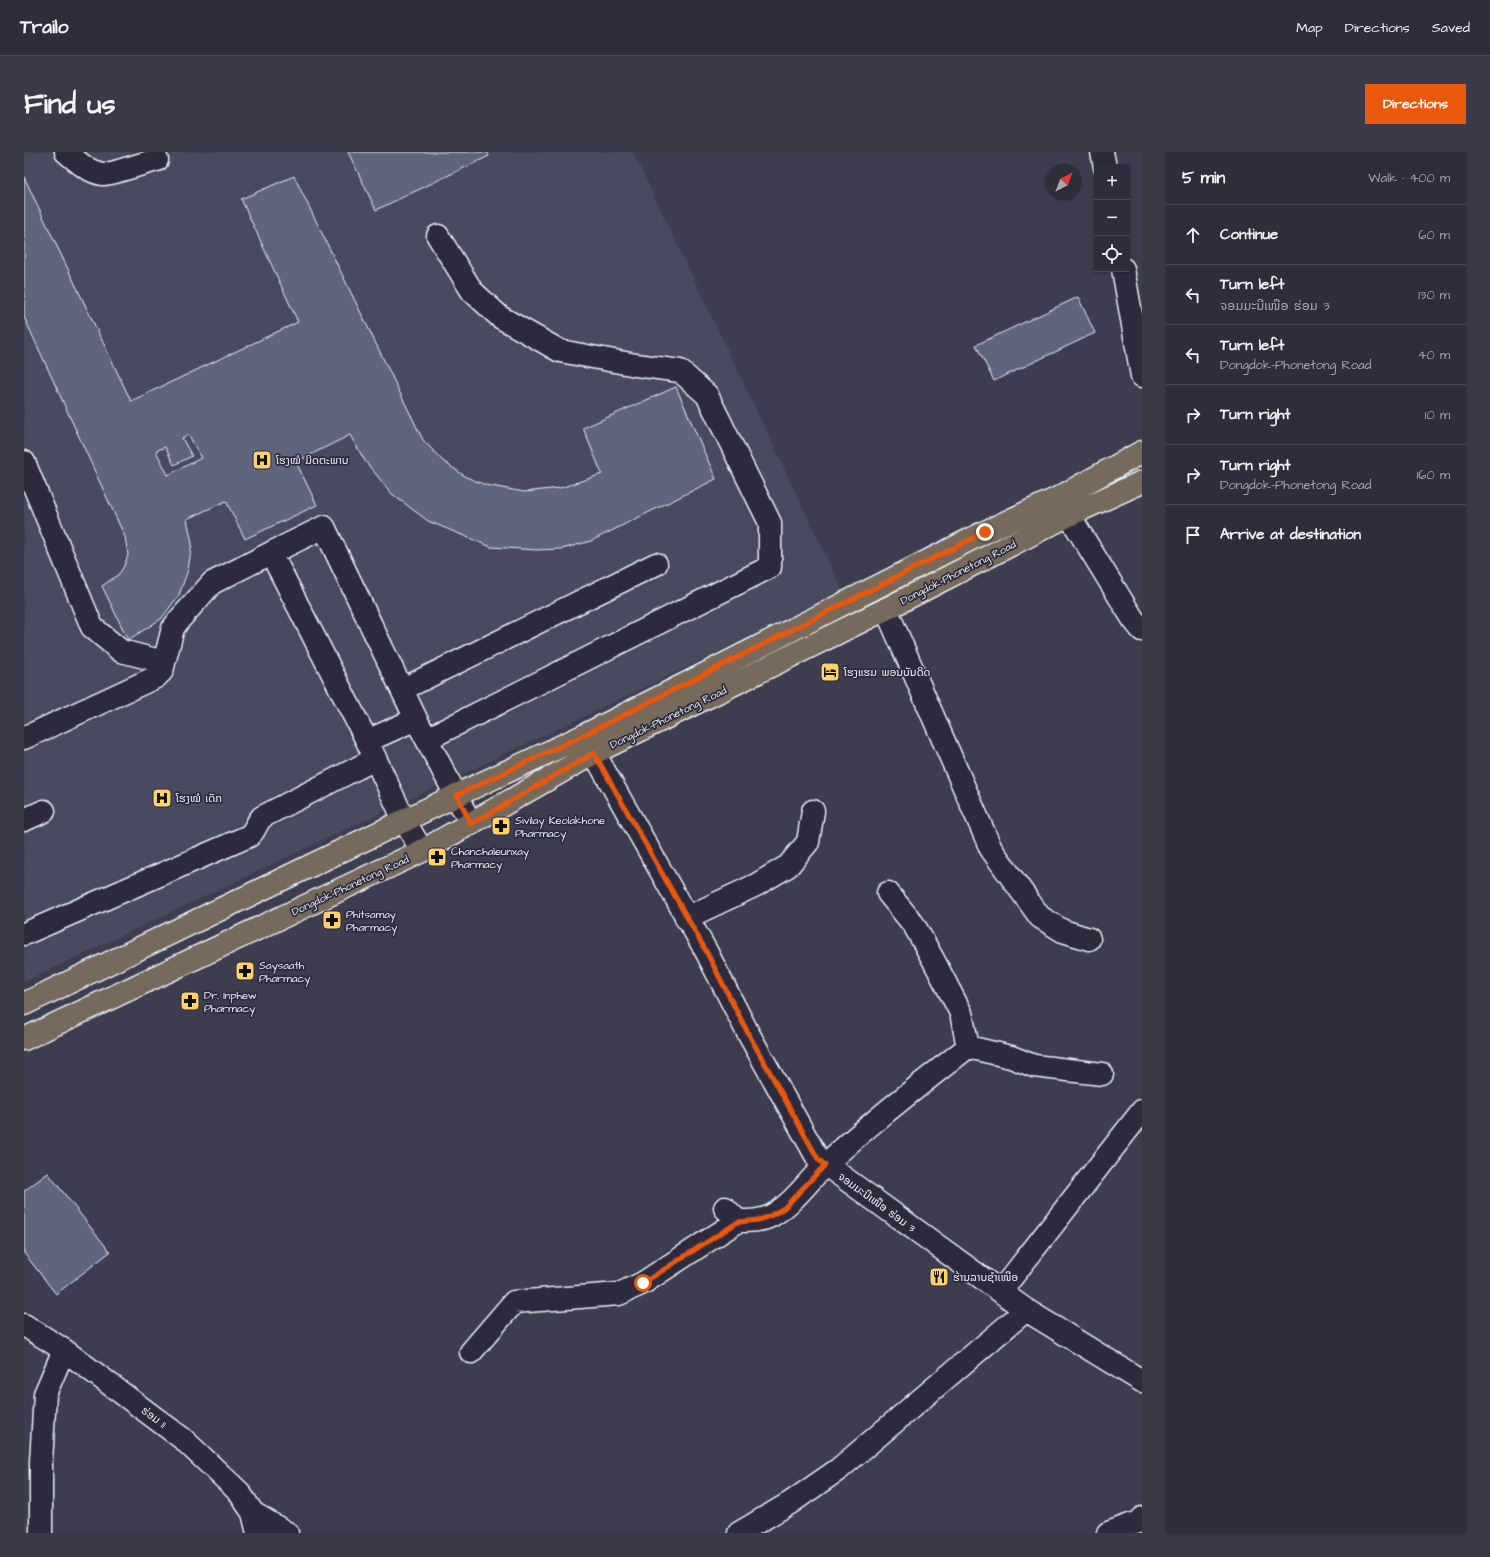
<!DOCTYPE html>
<meta charset="utf-8">
<style>
:root{--surface:#2e2d3c;--page:#3a3947;--text:#f1f3f6;--muted:#a7a8af;--line:#494956;--accent:#ea580c}
body{margin:0;font-family:"Architects Daughter","Noto Sans Lao",sans-serif;background:var(--page);color:var(--text)}
.controls{position:absolute;right:12px;top:12px;display:grid;overflow:hidden;border-radius:0px;box-shadow:0 1px 3px #0004}
.controls button{width:36px;height:36px;display:grid;place-items:center;padding:0;border:0;border-bottom:1px solid var(--line);background:var(--surface);color:var(--text);font:20px sans-serif}
.compass{position:absolute;left:1022px;top:12px;width:36px;height:36px;border-radius:50%;background:var(--surface);box-shadow:0 1px 3px #0004;rotate:42deg}
.stop{position:absolute;width:12px;height:12px;margin:-9px;border:3px solid #ea580c;border-radius:50%;background:#fff}
.stop.end{background:#ea580c;border-color:#fff;box-shadow:0 1px 4px #0008}
.list{margin:0;padding:0;list-style:none}
h2{display:flex;justify-content:space-between;align-items:center;height:52px;margin:0;padding:0 16px;font-size:17px}
h2 small{font-size:13px;font-weight:400;color:var(--muted)}
.list li{display:grid;grid-template-columns:26px 1fr auto;gap:12px;align-items:center;box-sizing:border-box;height:60px;padding:0 16px;border-top:1px solid var(--line)}
.list b{display:block;font-size:15px;white-space:nowrap}
.list p{margin:0;font-size:13px;white-space:nowrap;color:var(--muted)}
.list em{font-size:13px;font-style:normal;color:var(--muted)}
.icon{flex:none;width:22px;height:22px;fill:none;stroke:currentColor;stroke-width:2;stroke-linecap:round;stroke-linejoin:round}
.map{position:relative;flex:none;width:1118px;height:1381px;overflow:hidden;border-radius:0px}
header{display:flex;align-items:center;gap:24px;box-sizing:border-box;height:56px;padding:0 20px;background:var(--surface);border-bottom:1px solid var(--line)}
header strong{font-size:19px}
nav{display:flex;gap:22px;margin-inline-start:auto;font-size:14px}
.intro{display:flex;align-items:center;justify-content:space-between;box-sizing:border-box;height:96px;padding:0 24px}
h1{margin:0;font-size:28px}
.button{padding:10px 18px;border-radius:0px;background:var(--accent);color:#fff;font-size:14px;font-weight:700}
main{display:flex;gap:24px;padding:0 24px}
aside{flex:1;background:var(--surface);border-radius:0px;box-shadow:0 1px 3px #0004}
.map>svg:first-child{display:block}
</style>
<header>
<strong>Trailo</strong>
<nav><a>Map</a><a>Directions</a><a>Saved</a></nav>
</header>
<div class="intro"><h1>Find us</h1><a class="button">Directions</a></div>
<main>
<div class="map">
<svg width="1118" height="1381" viewBox="0 0 1118 1381">
<rect width="100%" height="100%" fill="#3e3c50"/>
<filter id="ink" filterUnits="userSpaceOnUse"><feTurbulence type="fractalNoise" baseFrequency=".025" numOctaves="2"/><feDisplacementMap in="SourceGraphic" scale="8" xChannelSelector="R" yChannelSelector="G"/><feConvolveMatrix kernelMatrix="1 2 1 2 8 2 1 2 1" color-interpolation-filters="sRGB"/></filter>
<g filter="url(#ink)">
<path fill="#48485e" d="M 0,0 L 609,0 L 820,441 L 0,830 Z"/>
<path fill="#61657e" stroke="#e8f1f8" fill-rule="evenodd" d="M 324,0 L 463,0 L 465,4 L 352,58 Z
M 270,24 L 399,288 L 419,309 L 442,325 L 462,333 L 500,340 L 536,336 L 578,322 L 559,276 L 652,235 L 692,327 L 567,389 L 538,397 L 512,398 L 467,395 L 404,369 L 368,342 L 341,309 L 326,283 L 272,310 L 293,353 L 221,387 L 202,349 L 163,367 L 168,391 L 164,418 L 155,443 L 137,467 L 104,488 L 78,434 L 95,422 L 100,414 L 104,403 L 101,385 L 0,165 L 0,25 L 107,249 L 274,170 L 217,47 ZM 165,283 L 177,306 L 144,323 L 132,299 L 141,295 L 150,313 L 168,304 L 158,286 Z
M 1054,145 L 1071,181 L 970,229 L 952,193 Z
M 24,1021 L 86,1100 L 32,1142 L 0,1101 L 0,1039 Z"/>
<g fill="none" stroke-linecap="round" stroke-linejoin="round">
<g stroke="#e8f1f8" stroke-width="25">
<path id="minor" d="M 42,0 C 53,9 64,20 79,22 C 85,23 123,10 133,8
M 1078,0 L 1081,15
M 1099,117 L 1118,224
M 0,310 L 68,475 L 97,499 L 140,510
M 1045,363 L 1109,467 L 1118,478
M 862,457 L 967,697 L 1016,765 L 1039,779 L 1065,787
M 379,537 L 632,412
M 0,586 L 132,525 L 138,519 L 149,476 L 155,468 L 188,431 L 247,401
M 403,587 L 746,415 L 746,371 L 683,243 L 656,219 L 612,213 L 536,199 L 476,165 L 448,139 L 414,84
M 343,589 L 392,567
M 570,601 L 682,799 L 724,881 L 794,1007 L 1002,1158 L 1118,1229
M 0,668 L 20,659
M 398,699 L 380,668 L 343,589 L 247,401 L 300,375 L 392,567 L 447,672
M 864,741 L 890,773 L 910,809 L 937,861 L 944,895
M 662,766 L 732,733 L 764,714 L 784,690 L 789,659
M 0,782 L 225,684 C 232,678 232,671 238,665 L 351,607
M 701,1056 L 714,1069 C 726,1069 737,1069 747,1064 C 770,1051 784,1029 802,1012 C 847,970 896,933 944,895 L 987,905 L 1010,914 L 1078,922
M 977,1139 L 1118,959
M 0,1173 L 40,1198 L 159,1287 L 215,1340 L 229,1361 L 234,1381
M 447,1200 L 490,1150 L 595,1142 L 619,1131 L 714,1069
M 229,1361 L 263,1381
M 17,1381 L 17,1310 L 21,1242 L 40,1198
M 715,1381 L 766,1351 L 815,1317 L 1002,1158
M 1084,1381 L 1114,1370 L 1118,1366"/>
</g>
<g stroke="#e8f1f8" stroke-width="25">
<path id="major" d="M 0,852 L 433,643 L 561,583 L 961,380 L 1036,345 L 1118,300
M 0,887 L 398,699 L 570,601 L 862,457 L 1045,363 L 1118,330"/>
</g>
<use href="#minor" stroke="#2f2a3d" stroke-width="22"/>
<use href="#major" stroke="#77695c" stroke-width="22"/>
</g>
</g>
<g fill="none" stroke-linecap="round" stroke-linejoin="round" filter="url(#ink)">
<path stroke="#ea580c" stroke-width="5" d="M 619,1131 L 714,1070 L 735,1068 L 746,1064 L 760,1056 L 801,1013 L 794,1007 L 724,881 L 682,799 L 570,601 L 447,672 L 433,643 L 560,583 L 961,380"/>
</g>
<defs>
<g id="hospital-square" transform="scale(1)"><rect x="-9" y="-9" width="18" height="18" rx="4" fill="#ffd166" stroke="#2f2a3d"/><path d="M-5-5h3v3.5h4V-5h3V5h-3V1.5h-4V5h-3Z" fill="#111"/></g>
<g id="hotel-square" transform="scale(1)"><rect x="-9" y="-9" width="18" height="18" rx="4" fill="#ffd166" stroke="#2f2a3d"/><path d="M-6-4.5h1.5V1H6V5H4.5V3h-9V5H-6ZM-4 0a1.8 1.8 0 1 1 3.6 0ZM.5 0V-2.5h3Q6-2.5 6 0Z" fill="#111"/></g>
<g id="pharmacy-square" transform="scale(1)"><rect x="-9" y="-9" width="18" height="18" rx="4" fill="#ffd166" stroke="#2f2a3d"/><path d="M-2-6h4v4h4v4h-4v4h-4v-4h-4v-4h4Z" fill="#111"/></g>
<g id="restaurant-square" transform="scale(1)"><rect x="-9" y="-9" width="18" height="18" rx="4" fill="#ffd166" stroke="#2f2a3d"/><path d="M-5-6h1v4h1v-4h1v4h1v-4h1v5L-1.5 .5V6h-2V.5L-5-1ZM5-6V6H3V1.5H1.5Q1.5-4 5-6Z" fill="#111"/></g>
</defs>
<g fill-rule="evenodd">
<use href="#hospital-square" x="238" y="308"/>
<use href="#hotel-square" x="806" y="520"/>
<use href="#hospital-square" x="138" y="646"/>
<use href="#pharmacy-square" x="477" y="674"/>
<use href="#pharmacy-square" x="413" y="705"/>
<use href="#pharmacy-square" x="308" y="768"/>
<use href="#pharmacy-square" x="221" y="819"/>
<use href="#pharmacy-square" x="166" y="849"/>
<use href="#restaurant-square" x="915" y="1125"/>
</g>
<g text-anchor="middle" stroke-width="3.5" stroke-linejoin="round" paint-order="stroke">
<g font-size="11" fill="#e8f1f8" stroke="#2f2a3d" text-anchor="start">
<text x="252" y="312">ໂຮງໝໍ ມິດຕະພາບ</text>
<text x="820" y="524">ໂຮງແຮມ ພອນບັນດິດ</text>
<text x="152" y="650">ໂຮງໝໍ ເດັກ</text>
<text x="491" y="672">Sivilay Keolakhone<tspan x="491" dy="13">Pharmacy</tspan></text>
<text x="427" y="703">Chanchaleunxay<tspan x="427" dy="13">Pharmacy</tspan></text>
<text x="322" y="766">Phitsamay<tspan x="322" dy="13">Pharmacy</tspan></text>
<text x="235" y="817">Saysaath<tspan x="235" dy="13">Pharmacy</tspan></text>
<text x="180" y="847">Dr. Inphew<tspan x="180" dy="13">Pharmacy</tspan></text>
<text x="929" y="1129">ຮ້ານລາບຊຳເໜືອ</text>
</g>
<g font-size="11" fill="#e8f1f8" stroke="#2f2a3d">
<text transform="translate(934 420) rotate(-27)" y="4">Dongdok-Phonetong Road</text>
<text transform="translate(644 565) rotate(-26)" y="4">Dongdok-Phonetong Road</text>
<text transform="translate(326 733) rotate(-25)" y="4">Dongdok-Phonetong Road</text>
<text transform="translate(853 1050) rotate(36)" y="4">ຈອມມະນີເໜືອ ຮ່ອມ 3</text>
<text transform="translate(130 1265) rotate(37)" y="4">ຮ່ອມ 11</text>
</g>
</g>
</svg>
<div class="controls">
<button>+</button>
<button>−</button>
<button><svg class="icon" aria-label="locate" viewBox="0 0 24 24"><circle cx="12" cy="12" r="6"/><path d="M12 2v4M12 18v4M2 12h4M18 12h4"/></svg></button>
</div>
<svg class="compass" viewBox="-18 -18 36 36"><path d="M0-13l5 13h-10z" fill="#e53935"/><path d="M0 13l5-13h-10z" fill="#a7a8af"/></svg>
<div class="stop" style="left:619px;top:1131px"></div>
<div class="stop end" style="left:961px;top:380px"></div>
</div>
<aside>
<h2>5 min<small>Walk · 400 m</small></h2>
<ul class="list">
<li><svg class="icon" aria-label="ahead" viewBox="0 0 24 24"><path d="M12 20V5M6 11l6-6 6 6"/></svg><div><b>Continue</b></div><em>60 m</em></li>
<li><svg class="icon" aria-label="left" viewBox="0 0 24 24"><path d="M17 20v-9H6M10 6l-5 5 5 5"/></svg><div><b>Turn left</b><p>ຈອມມະນີເໜືອ ຮ່ອມ 3</p></div><em>130 m</em></li>
<li><svg class="icon" aria-label="left" viewBox="0 0 24 24"><path d="M17 20v-9H6M10 6l-5 5 5 5"/></svg><div><b>Turn left</b><p>Dongdok-Phonetong Road</p></div><em>40 m</em></li>
<li><svg class="icon" aria-label="right" viewBox="0 0 24 24"><path d="M7 20v-9h11M14 6l5 5-5 5"/></svg><div><b>Turn right</b></div><em>10 m</em></li>
<li><svg class="icon" aria-label="right" viewBox="0 0 24 24"><path d="M7 20v-9h11M14 6l5 5-5 5"/></svg><div><b>Turn right</b><p>Dongdok-Phonetong Road</p></div><em>160 m</em></li>
<li><svg class="icon" aria-label="arrive" viewBox="0 0 24 24"><path d="M6 21V4h12l-3 4 3 4H6"/></svg><div><b>Arrive at destination</b></div></li>
</ul>
</aside>
</main>
